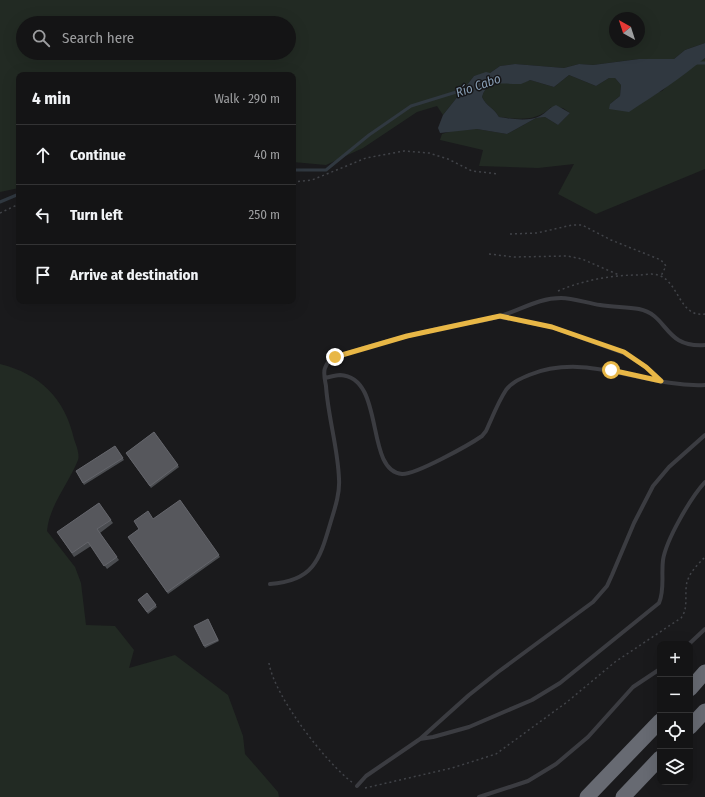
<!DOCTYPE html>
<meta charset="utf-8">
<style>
:root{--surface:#141415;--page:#212122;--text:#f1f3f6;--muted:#9d9ea0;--line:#333334}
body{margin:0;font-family:"Fira Sans Condensed",sans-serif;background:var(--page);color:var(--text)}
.controls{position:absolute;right:12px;bottom:12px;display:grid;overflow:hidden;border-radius:8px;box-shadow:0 4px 16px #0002}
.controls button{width:36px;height:36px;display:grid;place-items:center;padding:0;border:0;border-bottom:1px solid var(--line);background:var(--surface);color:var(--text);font:20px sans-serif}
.compass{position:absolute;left:609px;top:12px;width:36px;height:36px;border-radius:50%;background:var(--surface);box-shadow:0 4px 16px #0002;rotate:321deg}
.stop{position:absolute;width:12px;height:12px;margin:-9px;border:3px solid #e8b746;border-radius:50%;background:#fff}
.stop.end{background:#e8b746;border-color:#fff;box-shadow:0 1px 4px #0008}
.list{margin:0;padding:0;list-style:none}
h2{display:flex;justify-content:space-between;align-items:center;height:52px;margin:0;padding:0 16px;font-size:17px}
h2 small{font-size:13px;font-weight:400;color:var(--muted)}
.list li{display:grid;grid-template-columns:26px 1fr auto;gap:12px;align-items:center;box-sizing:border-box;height:60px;padding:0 16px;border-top:1px solid var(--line)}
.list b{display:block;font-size:15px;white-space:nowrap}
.list em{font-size:13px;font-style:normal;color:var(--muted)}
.icon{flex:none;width:22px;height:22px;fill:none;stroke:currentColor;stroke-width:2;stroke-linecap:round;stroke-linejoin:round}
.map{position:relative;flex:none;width:705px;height:797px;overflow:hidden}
.search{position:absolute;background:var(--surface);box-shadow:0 4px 16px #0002;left:16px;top:16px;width:280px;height:44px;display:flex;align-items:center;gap:10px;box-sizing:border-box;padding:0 14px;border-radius:22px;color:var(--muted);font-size:15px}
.panel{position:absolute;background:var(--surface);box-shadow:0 4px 16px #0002;left:16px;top:72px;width:280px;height:232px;border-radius:8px}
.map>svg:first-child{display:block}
</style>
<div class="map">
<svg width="705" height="797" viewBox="0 0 705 797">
<rect width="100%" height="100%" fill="#1a1a1c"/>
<path fill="#222a23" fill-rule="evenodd" d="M 0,0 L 705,0 L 705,43 L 685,50 L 674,59 L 639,59 L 593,65 L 579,64 L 564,68 L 515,64 L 500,66 L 490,73 L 474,76 L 443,115 L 437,106 L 417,112 L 363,148 L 326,165 L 293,162 L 293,75 L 19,75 L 19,188 L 0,192 ZM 615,18 L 639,18 L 639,42 L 615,42 ZM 23,23 L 289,23 L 289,53 L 23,53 Z
M 705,58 L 705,169 L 596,214 L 558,194 L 574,164 L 538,168 L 479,166 L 483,150 L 440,140 L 442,134 L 455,130 L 477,129 L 507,134 L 536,118 L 545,117 L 558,125 L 570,113 L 563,108 L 551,107 C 537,122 518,119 499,117 C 494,108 486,106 482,97 C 488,74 515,88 530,80 L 554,87 L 569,75 L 596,86 L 609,78 L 615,78 L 621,85 L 620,96 L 610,104 L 662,91 L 673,80 Z
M 0,364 C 40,374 65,398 74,439 C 76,445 80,454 78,460 C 69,483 49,506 47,531 L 75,567 L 81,583 L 86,625 L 115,626 L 134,650 L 129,668 L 175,655 L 228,695 L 243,736 L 245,754 L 278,792 L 279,797 L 0,797 Z"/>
<path fill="#303840" d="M 705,43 L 705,58 C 681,78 655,95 629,112 L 609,109 L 610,104 L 620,96 L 621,85 L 615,78 L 609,78 L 596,86 L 569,75 L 554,87 L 530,80 C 528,81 524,83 521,84 C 507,85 487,78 482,97 C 486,106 494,108 499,117 C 512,119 528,122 540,116 C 547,112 550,107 556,105 L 570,113 L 558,125 L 545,117 L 536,118 L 507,134 L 477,129 L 440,133 L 438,128 L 443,115 L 474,76 L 486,72 L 490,73 L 500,66 L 515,64 L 564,68 L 579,64 L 593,65 L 639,59 L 674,59 L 685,50 Z"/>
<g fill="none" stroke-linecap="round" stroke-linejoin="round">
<path stroke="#303840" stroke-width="3" d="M 695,63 L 705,63
M 293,170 L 326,170 L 369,135 L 411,106 L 466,89
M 0,202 L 19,194"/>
<path stroke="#414348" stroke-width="1.5" stroke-dasharray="2 3" stroke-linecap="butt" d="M 293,182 L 312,180 L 366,158 L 404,151 L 429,153 L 448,159 L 472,171 L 499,174
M 0,213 L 19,204
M 510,234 L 537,233 L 572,225 L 582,225 L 611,240 L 661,260 L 666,266 L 661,276
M 489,254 L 514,257 L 567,256 L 582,259 L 619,275
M 558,291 C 584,280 611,275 639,275 C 645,275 652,273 658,275 C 679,281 679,318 705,314
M 269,663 C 274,696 326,763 353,783
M 365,788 L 452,768 L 496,754 L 567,702 L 615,662 L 681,618 C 689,608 684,594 687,582 C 690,572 698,564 705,557"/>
<path stroke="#3b3c41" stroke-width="4" d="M 500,317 L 552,327 L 624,353 L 646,367 L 661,380
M 325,378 C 330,377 336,375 340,375 C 386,377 364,471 402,474 C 415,475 469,445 482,436 L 486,431 C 492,418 498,402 506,390 C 512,382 520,379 529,375 C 588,351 645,388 705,385
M 270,584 C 315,581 320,558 331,521 C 335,508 340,493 339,479 C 338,448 328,417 326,386 C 325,380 323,373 325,368 C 327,362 330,360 335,357 C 372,345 409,335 446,327 C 464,323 483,322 500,316 C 521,310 538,298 561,298 C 573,298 587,303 600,305 C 613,307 626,307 639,309 C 669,315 663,348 705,345
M 689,644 L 705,629
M 420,739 L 433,737 L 469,727 L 532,700 L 560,683 L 659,603 C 665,589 661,575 663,560 C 666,540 691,497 705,482
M 357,786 L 366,776 L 420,739 L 469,695 L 498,672 L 593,602 L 607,586 L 612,575 L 634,523 L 653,486 L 669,467 L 705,435
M 479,797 L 528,781 L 556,764 L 588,737 L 633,687 L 660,669"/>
<path stroke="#676a72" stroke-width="15" d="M 690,689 L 705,672
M 690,727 L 705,711
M 587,797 L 660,721
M 623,797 L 660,758"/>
</g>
<path fill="#4b4d51" d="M 154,432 L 179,467 L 151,488 L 126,453 Z
M 115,446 L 124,460 L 84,485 L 76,471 Z
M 180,500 L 220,557 L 168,594 L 128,537 Z
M 99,503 L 113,523 L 100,533 L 119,560 L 107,569 L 91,546 L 74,557 L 57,532 Z
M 147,593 L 157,607 L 148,614 L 138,600 Z
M 208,619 L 219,641 L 205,648 L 204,646 Z"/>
<path fill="#56575c" stroke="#64656b" d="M 154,432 L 178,465 L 150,486 L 126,453 Z
M 115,446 L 123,458 L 83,483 L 76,471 Z
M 180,500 L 219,555 L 167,592 L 128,537 L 139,529 L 134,521 L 148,511 L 153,519 Z
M 99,503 L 111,520 L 97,529 L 117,557 L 104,566 L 88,542 L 72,553 L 57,532 Z
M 147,593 L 156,605 L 147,612 L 138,600 Z
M 208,619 L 218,640 L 204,646 L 194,626 Z"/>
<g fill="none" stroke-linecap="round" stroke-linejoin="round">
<path stroke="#e8b746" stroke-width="5" d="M 335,357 L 407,336 L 500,316 L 552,327 L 624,352 L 646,367 L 661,381 L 611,370"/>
</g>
<g text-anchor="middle" stroke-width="3" stroke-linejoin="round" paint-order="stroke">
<g font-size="13" font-style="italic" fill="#879db3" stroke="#151517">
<text transform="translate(478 85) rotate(-19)" y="5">Río Cabo</text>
</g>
</g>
</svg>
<div class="controls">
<button>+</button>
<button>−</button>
<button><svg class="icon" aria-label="locate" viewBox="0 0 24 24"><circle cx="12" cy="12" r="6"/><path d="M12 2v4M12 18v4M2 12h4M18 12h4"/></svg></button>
<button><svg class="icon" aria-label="layers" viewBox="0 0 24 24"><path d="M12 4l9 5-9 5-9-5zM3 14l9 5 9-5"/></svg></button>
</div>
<svg class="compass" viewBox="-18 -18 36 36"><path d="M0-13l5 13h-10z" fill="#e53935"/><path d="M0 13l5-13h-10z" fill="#9d9ea0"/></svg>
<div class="stop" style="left:611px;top:370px"></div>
<div class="stop end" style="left:335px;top:357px"></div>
<div class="search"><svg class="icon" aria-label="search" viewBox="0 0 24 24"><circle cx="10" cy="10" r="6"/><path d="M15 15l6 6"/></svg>Search here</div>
<section class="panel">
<h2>4 min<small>Walk · 290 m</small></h2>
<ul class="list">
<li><svg class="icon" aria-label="ahead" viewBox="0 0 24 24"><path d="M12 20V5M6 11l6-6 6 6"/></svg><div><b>Continue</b></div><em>40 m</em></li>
<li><svg class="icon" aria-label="left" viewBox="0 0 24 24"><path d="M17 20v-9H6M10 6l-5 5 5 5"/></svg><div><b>Turn left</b></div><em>250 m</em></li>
<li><svg class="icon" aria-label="arrive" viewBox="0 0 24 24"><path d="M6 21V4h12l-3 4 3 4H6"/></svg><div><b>Arrive at destination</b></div></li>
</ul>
</section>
</div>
